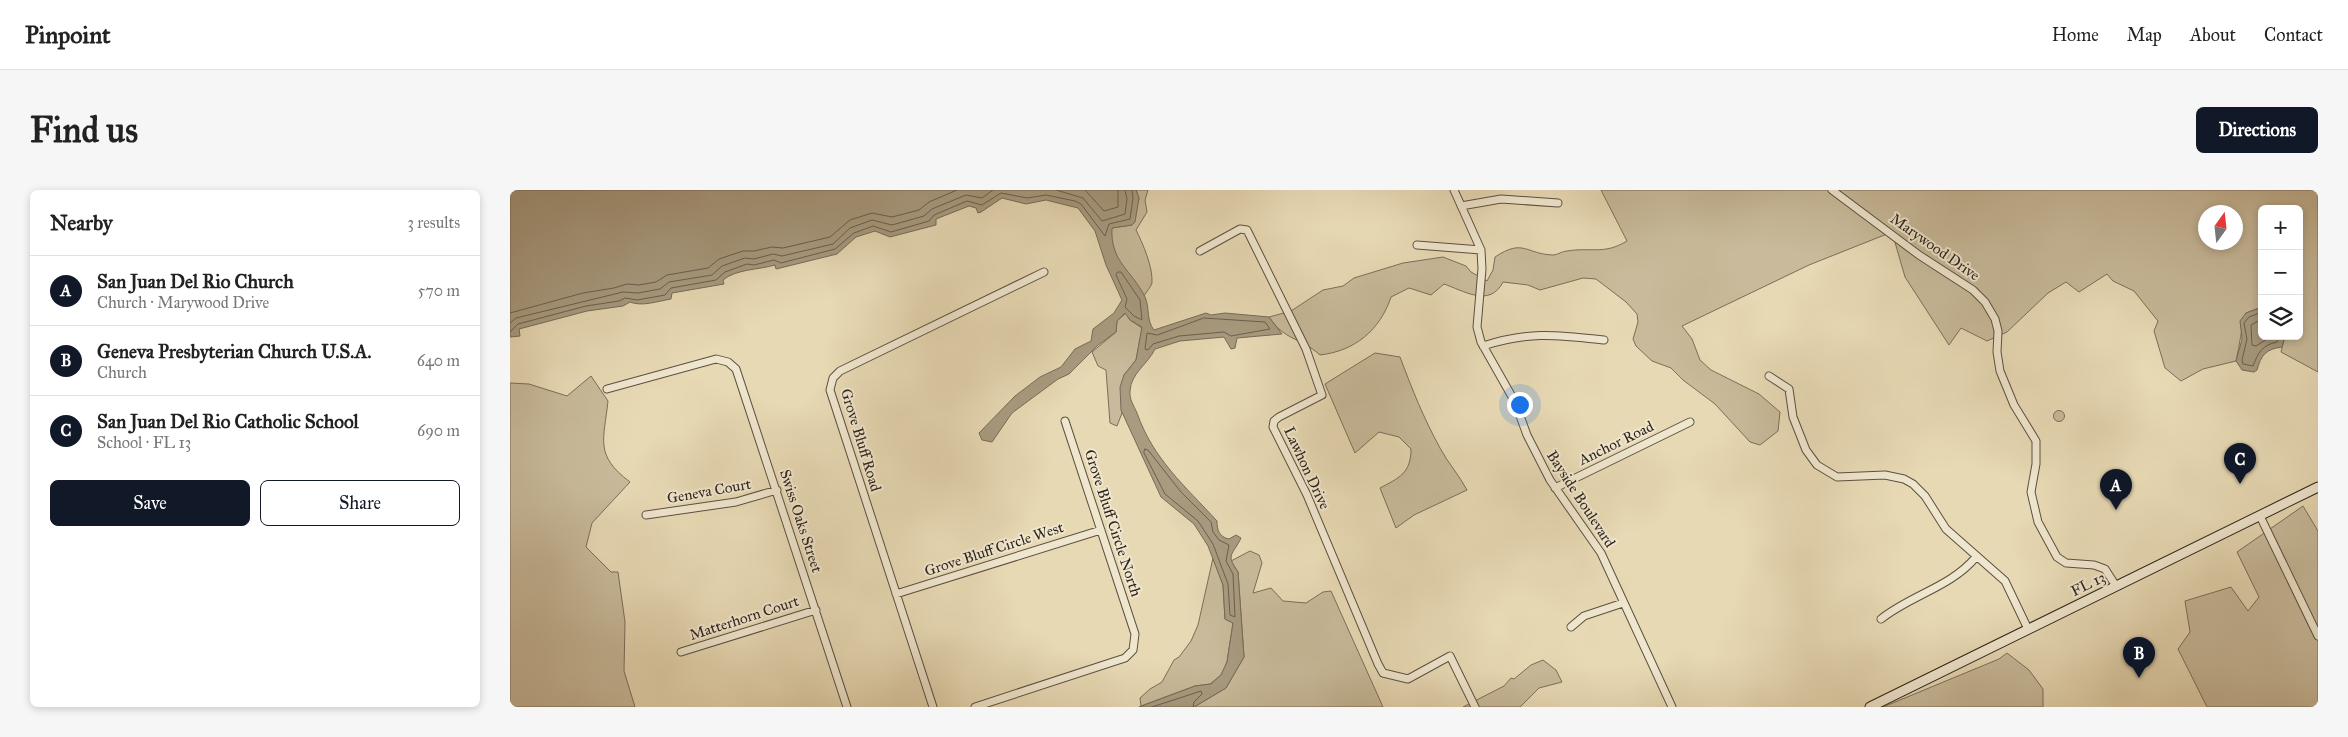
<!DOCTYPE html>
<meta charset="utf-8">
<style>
:root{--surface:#fff;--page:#f6f6f6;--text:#222;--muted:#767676;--line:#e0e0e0;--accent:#111827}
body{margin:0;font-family:"IM FELL Great Primer",serif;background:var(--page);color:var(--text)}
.controls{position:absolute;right:15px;top:15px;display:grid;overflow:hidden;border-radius:8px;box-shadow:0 2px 8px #0003}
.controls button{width:45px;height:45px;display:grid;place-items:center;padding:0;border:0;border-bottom:1px solid var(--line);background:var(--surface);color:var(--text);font:25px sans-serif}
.compass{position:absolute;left:1688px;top:15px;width:45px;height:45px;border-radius:50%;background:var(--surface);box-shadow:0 2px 8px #0003;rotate:15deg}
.you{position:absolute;left:1009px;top:214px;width:18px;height:18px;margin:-12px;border:4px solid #fff;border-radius:50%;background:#1a73e8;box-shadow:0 0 0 8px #1a73e833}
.badge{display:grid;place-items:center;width:32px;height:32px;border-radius:50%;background:var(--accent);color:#fff;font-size:16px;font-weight:700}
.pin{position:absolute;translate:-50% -41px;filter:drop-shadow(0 1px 2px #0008)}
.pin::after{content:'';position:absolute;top:26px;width:18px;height:15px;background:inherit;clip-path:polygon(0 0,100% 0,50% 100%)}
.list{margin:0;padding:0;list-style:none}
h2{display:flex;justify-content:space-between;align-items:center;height:65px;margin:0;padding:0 20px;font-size:21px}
h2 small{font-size:16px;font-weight:400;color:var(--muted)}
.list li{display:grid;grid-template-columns:32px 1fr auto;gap:15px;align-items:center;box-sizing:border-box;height:70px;padding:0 20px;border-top:1px solid var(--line)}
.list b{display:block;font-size:19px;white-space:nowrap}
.list p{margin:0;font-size:16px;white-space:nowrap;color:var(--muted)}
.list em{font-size:16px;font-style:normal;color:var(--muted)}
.actions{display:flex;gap:10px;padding:15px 20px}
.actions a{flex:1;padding:11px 0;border:1px solid var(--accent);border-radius:8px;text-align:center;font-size:18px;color:var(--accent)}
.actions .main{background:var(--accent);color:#fff}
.icon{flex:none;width:28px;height:28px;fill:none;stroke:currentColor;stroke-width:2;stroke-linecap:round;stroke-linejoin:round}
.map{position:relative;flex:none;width:1808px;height:517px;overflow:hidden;border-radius:8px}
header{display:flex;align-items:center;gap:30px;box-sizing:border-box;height:70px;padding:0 25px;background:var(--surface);border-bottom:1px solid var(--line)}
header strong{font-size:24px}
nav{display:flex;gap:28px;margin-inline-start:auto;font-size:18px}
.intro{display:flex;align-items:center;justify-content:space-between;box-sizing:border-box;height:120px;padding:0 30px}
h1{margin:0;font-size:35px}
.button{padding:12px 22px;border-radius:8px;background:var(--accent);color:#fff;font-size:18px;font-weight:700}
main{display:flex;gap:30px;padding:0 30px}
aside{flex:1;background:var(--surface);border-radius:8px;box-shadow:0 2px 8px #0003}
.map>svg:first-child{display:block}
</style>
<header>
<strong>Pinpoint</strong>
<nav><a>Home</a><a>Map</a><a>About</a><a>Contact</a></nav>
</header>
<div class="intro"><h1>Find us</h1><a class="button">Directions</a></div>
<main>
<aside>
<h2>Nearby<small>3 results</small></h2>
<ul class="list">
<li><span class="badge">A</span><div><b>San Juan Del Rio Church</b><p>Church · Marywood Drive</p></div><em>570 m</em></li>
<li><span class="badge">B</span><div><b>Geneva Presbyterian Church U.S.A.</b><p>Church</p></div><em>640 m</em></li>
<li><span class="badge">C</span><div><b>San Juan Del Rio Catholic School</b><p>School · FL 13</p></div><em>690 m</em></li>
</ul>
<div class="actions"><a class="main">Save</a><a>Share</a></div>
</aside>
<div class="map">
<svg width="1808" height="517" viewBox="0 0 1808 517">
<rect width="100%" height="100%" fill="#e7d9b4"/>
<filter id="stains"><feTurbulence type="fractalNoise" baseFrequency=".004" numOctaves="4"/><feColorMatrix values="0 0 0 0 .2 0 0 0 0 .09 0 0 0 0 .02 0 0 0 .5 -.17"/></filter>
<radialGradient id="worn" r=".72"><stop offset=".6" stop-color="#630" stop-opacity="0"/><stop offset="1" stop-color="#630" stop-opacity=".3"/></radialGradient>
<path fill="#c8ba9a" stroke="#7b6e5a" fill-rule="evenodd" d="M 626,0 L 638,0 L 635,10 L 637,22 L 626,40 C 633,54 643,77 642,93 C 641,97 636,102 634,106 C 617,83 601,68 601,38 L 622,35 L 629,8 Z
M 1091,0 L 1808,0 L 1808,182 L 1771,162 L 1775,146 L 1789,146 L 1789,19 L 1752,19 L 1752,117 L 1736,123 C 1731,139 1730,154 1726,171 L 1693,179 L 1671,191 L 1655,178 L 1644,141 L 1648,131 L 1624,101 L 1603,91 L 1597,84 L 1569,102 L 1556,92 L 1538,103 L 1497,142 L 1477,151 L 1451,138 L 1439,155 L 1395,87 L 1382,42 L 1299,75 L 1172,136 L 1182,149 L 1190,170 L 1201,180 L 1249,204 L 1270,222 L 1268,241 L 1250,255 L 1240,252 L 1205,214 L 1173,190 L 1161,178 L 1142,171 L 1126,156 L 1123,149 L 1128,132 L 1127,124 L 1116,112 L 1086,89 L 1073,88 L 1030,100 L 1018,95 L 993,92 C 980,118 954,101 934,94 L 921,105 L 899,98 L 881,107 C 870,140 845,161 810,165 C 790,147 775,151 759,127 L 781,121 L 813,100 L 833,96 L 844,88 L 893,73 L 933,67 L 956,76 L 961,82 L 977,91 L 983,80 L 985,67 C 1014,48 1015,64 1043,65 C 1048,65 1052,61 1057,61 C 1082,57 1094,65 1117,51 ZM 1696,22 L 1726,22 L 1726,52 L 1696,52 Z
M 616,123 L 620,130 L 632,138 L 626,170 L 614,185 L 612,223 L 607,236 L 600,233 L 596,180 L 588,176 L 582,162 L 606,142 L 607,131 Z
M 865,163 L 890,167 C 902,199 914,229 930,258 C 938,273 949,285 957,300 L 904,325 L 886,338 L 870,298 C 889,288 901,283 901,259 L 889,247 L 869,242 L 845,263 L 815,194 Z
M 81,186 L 98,211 C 94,250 84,265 120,292 L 82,333 L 76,357 L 101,382 L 108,382 L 115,432 L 114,481 L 125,517 L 0,517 L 0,193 L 19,194 L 57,206 Z
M1543.5 226a5.5 5.5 0 1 1 11 0a5.5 5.5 0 1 1-11 0Z
M 1793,316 L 1808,341 L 1808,517 L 1697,517 L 1668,459 L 1680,442 L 1675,411 L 1721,397 L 1738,421 L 1749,407 L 1727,362 Z
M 740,361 L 749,365 L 752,373 L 743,403 L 761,398 L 773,411 L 796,413 L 813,402 L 821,401 L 873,517 L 684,517 L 716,498 L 734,467 L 728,382 L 721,371 Z
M 703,368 L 713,395 L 715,429 L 723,433 L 717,472 L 711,485 L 700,494 L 685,496 L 631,516 L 630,508 L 640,499 L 652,492 L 664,470 L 669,467 L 681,451 L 688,435 Z
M 1497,463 L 1519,480 L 1533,499 L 1533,517 L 1373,517 L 1489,469 Z
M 1033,470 L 1046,480 L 1052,492 L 1029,498 L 1010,517 L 953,517 L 994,496 L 1001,488 L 1004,489 L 1021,475 Z"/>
<path fill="#a89b80" stroke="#776b58" d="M 0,0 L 626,0 L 629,8 L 625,32 L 622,35 L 602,38 C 600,72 622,80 635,107 C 640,118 636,130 644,140 L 696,123 L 701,125 L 715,123 L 759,127 L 772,144 L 727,148 L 725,158 L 721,159 L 714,147 L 670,151 L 645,159 C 638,174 621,183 620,201 C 619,209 624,216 627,223 C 643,269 675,296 707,331 C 707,340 709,347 719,349 L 726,345 L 731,348 C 723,365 715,364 728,382 L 734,467 L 716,498 L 684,517 L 629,517 L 685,496 L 701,494 L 711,485 L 717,472 L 723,433 L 715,429 L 713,395 L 698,356 L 684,334 L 651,307 L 611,220 L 610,197 L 614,185 L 626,170 L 632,137 L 620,130 L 615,123 L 607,131 L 606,142 L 588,155 L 559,184 L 548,189 L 502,223 L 482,252 L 472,250 L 469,243 L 505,206 L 530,187 L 551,177 L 565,159 L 581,151 L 583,139 L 604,123 L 612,110 L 596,75 L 585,41 L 568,18 L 536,10 L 516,14 L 492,8 L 471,22 L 468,23 L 466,18 L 459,16 L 426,29 L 426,35 L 380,47 L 365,41 L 346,47 L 327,64 L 266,79 L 265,75 C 248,80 226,79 213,90 L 214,94 L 162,103 L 161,109 C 148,111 132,117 120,112 L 113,116 L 77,121 L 9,139 L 10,146 L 0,147 Z
M 1752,117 L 1752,146 L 1775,146 L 1772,157 C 1756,159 1751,165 1747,180 L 1744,182 L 1732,180 L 1726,171 L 1732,149 L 1730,131 L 1736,123 Z"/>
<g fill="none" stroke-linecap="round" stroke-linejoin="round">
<path stroke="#6b5f4e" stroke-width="1" d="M 546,0 L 573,8 L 592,31 L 615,24 L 617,9 L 615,0
M 575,0 L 594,21 L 608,17 L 608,0
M 608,82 L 611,82 L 630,110 L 632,130 L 624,126 L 615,117 L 617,109 L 606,85 Z
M 1752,122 L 1739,127 L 1734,133 L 1737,149 L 1732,170 L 1733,174 L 1743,176 C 1748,163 1752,155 1767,152 L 1769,146
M 0,123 L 73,103 L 104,98 L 117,94 L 129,95 L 146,92 L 157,85 L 198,78 L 209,69 L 233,61 L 244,61 L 262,57 L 273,58 L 320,47 L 340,30 L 362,23 L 382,27 L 409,20 L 419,12 L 447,0
M 694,128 L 755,132 L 760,139 L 721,146 L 714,142 L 669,146 L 643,154 L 638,160 L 635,159 L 637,143 L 647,145 Z
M 1752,129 L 1741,135 L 1742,155 L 1746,156 L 1762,146
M 0,133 L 6,128 L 113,102 L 128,103 L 150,99 L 159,92 L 202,85 L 212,76 L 235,68 L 244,69 L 263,64 L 272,66 L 323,54 L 340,38 L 362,30 L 382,35 L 414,26 L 422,19 L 456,5 L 472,8 L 483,0
M 0,142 L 8,134 L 76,116 L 109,111 L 115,108 L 127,110 L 155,105 L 161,98 L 206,90 L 215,82 L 237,74 L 244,75 L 264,70 L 271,73 L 325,59 L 344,43 L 363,36 L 381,42 L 419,31 L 424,25 L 457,11 L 472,15 L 491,3 L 517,8 L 536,5 L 565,11 L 571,14 L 595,46 L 599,34 L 620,29 L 623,8 L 622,0
M 635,259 L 638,260 L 671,302 L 701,332 L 703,342 L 709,350 L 719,355 L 716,371 L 723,384 L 725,427 L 720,425 L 718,394 L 703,354 L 688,331 L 655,304 L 634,263 Z
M 642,517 L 691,501 L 692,504 L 684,512 L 683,517"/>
<g stroke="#5c5041" stroke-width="9">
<path id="street" d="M 944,0 L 971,60 L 972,79 L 967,137 L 971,152 L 1005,212 L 1017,245 L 1040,290 L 1091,363 L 1162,517
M 1322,0 L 1409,65 L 1463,100 L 1475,112 L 1485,129 L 1488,141 L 1487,162 L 1490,181 L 1504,215 L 1526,251 L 1526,274 L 1521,302 L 1528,332 L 1547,367 L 1556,373 L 1584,375 L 1595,379 L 1606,396
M 951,16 L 991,9 L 1048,13
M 907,55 L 971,60
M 690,61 L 730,39 L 737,40 L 796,159 L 812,205 L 769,227 L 764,231 L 763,237 L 797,305 L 868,474 L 873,483 L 898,489 L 940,466 L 965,517
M 973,156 C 1019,141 1047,145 1094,150
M 1259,186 L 1279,199 L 1283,227 L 1296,260 L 1307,275 L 1327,287 L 1375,285 L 1394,289 L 1403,294 L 1415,306 L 1436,339 L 1495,391 L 1518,439
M 97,199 L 206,169 L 218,172 L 226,179 L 337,517
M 1045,298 L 1180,232
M 136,325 L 226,312 L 267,300
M 1750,326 L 1808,446
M 386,404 L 591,340
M 1371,429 C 1401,405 1441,397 1466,367
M 1061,437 L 1074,426 L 1113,413
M 171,462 L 306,420
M 423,517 L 320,200 L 323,188 L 330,181 L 534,82
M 465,517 L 615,468 L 623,460 L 625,444 L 555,231"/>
</g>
<g stroke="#2e231b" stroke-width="11">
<path id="secondary" d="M 1360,517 L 1808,297"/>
</g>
<use href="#street" stroke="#efe6ce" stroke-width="7"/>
<use href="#secondary" stroke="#efe6ce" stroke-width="9"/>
</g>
<g text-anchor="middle" stroke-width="4" stroke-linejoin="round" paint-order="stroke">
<g font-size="15" fill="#2e231b" stroke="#efe6ce">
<text transform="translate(1425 57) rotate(35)" y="5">Marywood Drive</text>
<text transform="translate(351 250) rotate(73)" y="5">Grove Bluff Road</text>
<text transform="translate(1106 253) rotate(-26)" y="5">Anchor Road</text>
<text transform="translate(797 278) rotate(65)" y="5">Lawhon Drive</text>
<text transform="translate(199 301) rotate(-10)" y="5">Geneva Court</text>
<text transform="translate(1071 309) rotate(57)" y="5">Bayside Boulevard</text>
<text transform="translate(291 331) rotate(72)" y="5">Swiss Oaks Street</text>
<text transform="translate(603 333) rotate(72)" y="5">Grove Bluff Circle North</text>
<text transform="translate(484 359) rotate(-18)" y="5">Grove Bluff Circle West</text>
<text transform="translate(1578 394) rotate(-26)" y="5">FL 13</text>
<text transform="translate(234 428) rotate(-18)" y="5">Matterhorn Court</text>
</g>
</g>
<rect width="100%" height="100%" filter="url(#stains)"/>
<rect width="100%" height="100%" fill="url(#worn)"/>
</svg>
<div class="controls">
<button>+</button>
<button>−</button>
<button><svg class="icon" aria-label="layers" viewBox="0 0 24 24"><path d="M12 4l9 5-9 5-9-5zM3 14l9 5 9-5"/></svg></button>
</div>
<svg class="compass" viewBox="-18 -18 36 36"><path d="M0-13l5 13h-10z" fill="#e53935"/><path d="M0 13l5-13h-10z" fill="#767676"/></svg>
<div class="you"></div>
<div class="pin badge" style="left:1606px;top:320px">A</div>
<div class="pin badge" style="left:1629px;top:488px">B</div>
<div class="pin badge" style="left:1730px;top:294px">C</div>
</div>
</main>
